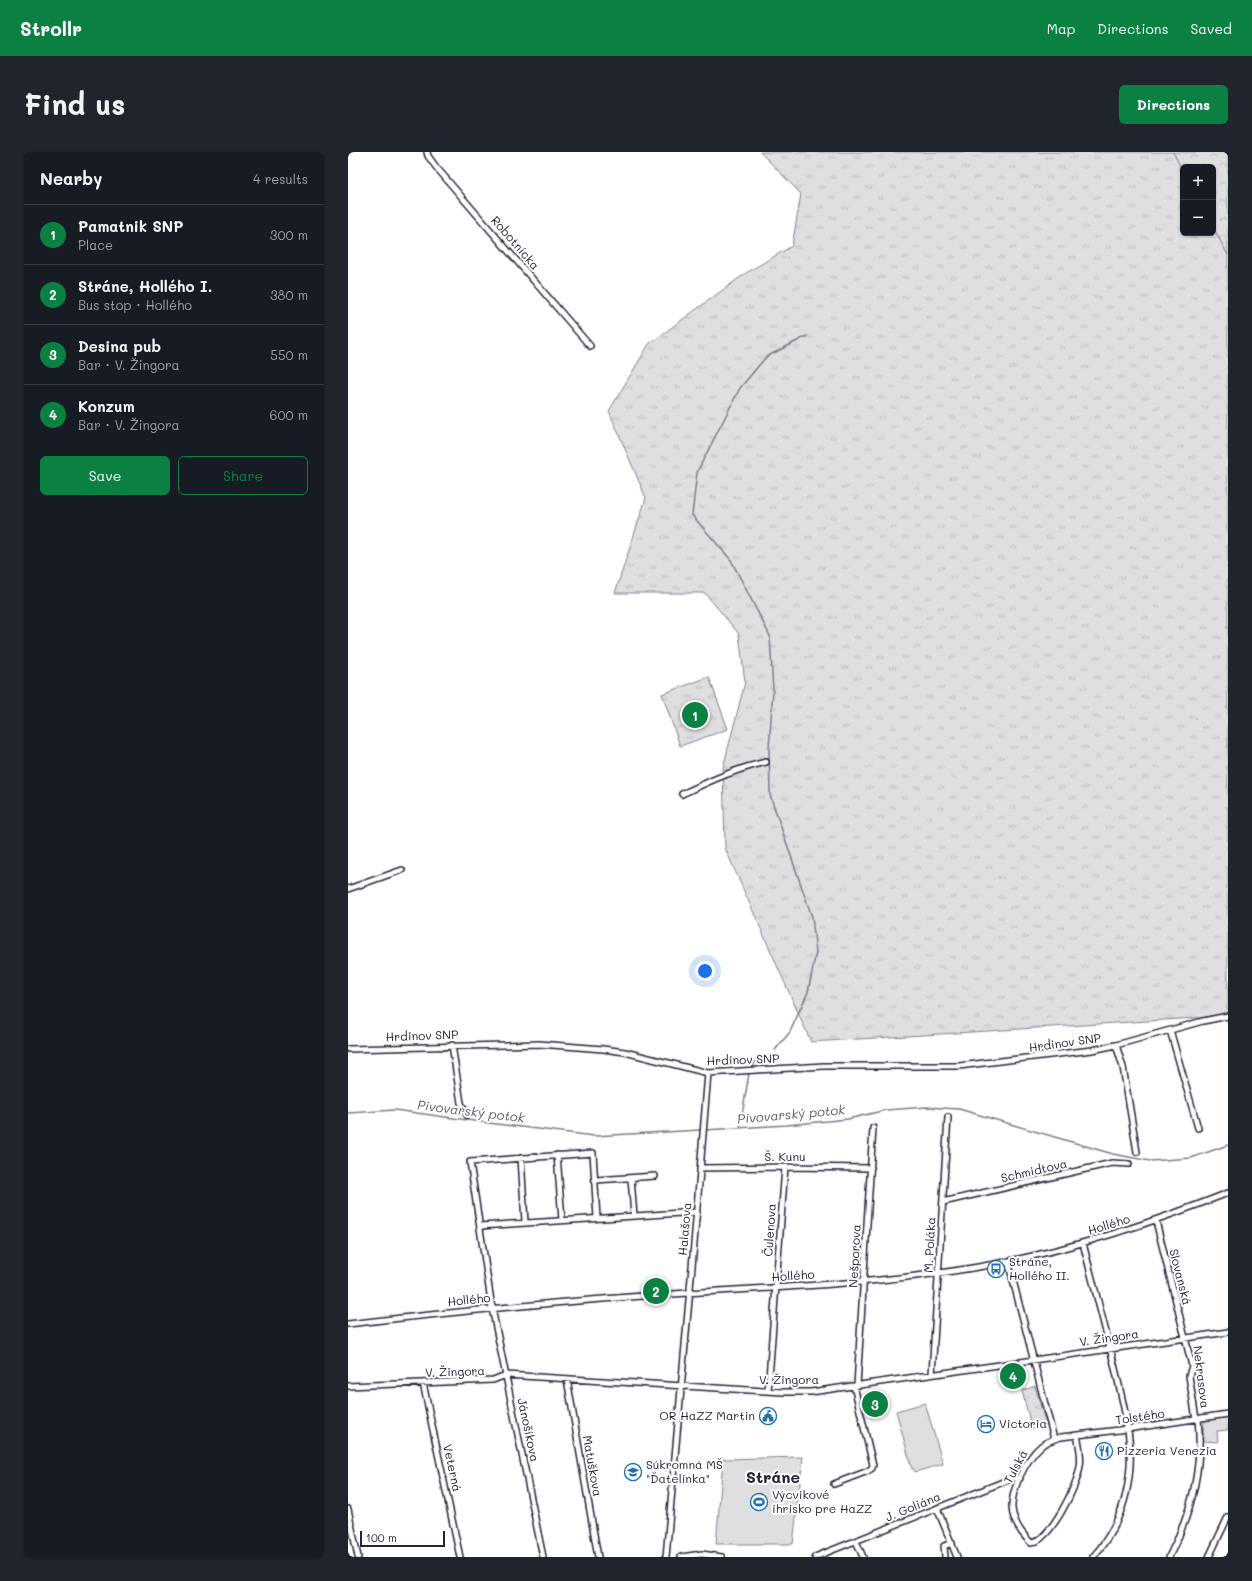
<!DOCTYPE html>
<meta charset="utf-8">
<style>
:root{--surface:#171b24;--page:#20242c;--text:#f1f3f6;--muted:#9ea1a6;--line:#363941;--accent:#0b8043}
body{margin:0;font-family:Mali,sans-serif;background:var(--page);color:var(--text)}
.controls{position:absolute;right:12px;top:12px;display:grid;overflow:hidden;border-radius:6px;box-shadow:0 1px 3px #0004}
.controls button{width:36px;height:36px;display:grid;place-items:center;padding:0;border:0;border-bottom:1px solid var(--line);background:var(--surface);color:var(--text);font:20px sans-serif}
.scale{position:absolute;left:12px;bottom:10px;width:85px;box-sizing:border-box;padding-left:4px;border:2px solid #22223b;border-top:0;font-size:11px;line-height:14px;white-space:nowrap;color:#22223b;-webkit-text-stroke:3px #fff;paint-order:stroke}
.you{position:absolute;left:357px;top:819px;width:14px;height:14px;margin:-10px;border:3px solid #fff;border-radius:50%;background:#1a73e8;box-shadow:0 0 0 6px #1a73e833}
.badge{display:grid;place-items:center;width:26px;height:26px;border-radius:50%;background:var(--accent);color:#fff;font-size:13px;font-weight:700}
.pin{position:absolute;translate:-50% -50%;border:2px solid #fff;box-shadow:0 1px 4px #0006}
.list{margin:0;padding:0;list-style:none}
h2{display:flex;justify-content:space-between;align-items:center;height:52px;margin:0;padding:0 16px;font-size:17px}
h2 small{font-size:13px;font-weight:400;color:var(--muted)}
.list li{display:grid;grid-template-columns:26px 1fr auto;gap:12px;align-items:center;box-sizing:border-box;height:60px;padding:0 16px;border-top:1px solid var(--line)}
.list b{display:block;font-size:15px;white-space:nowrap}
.list p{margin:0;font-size:13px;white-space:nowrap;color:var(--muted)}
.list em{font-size:13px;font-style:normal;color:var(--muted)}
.actions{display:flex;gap:8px;padding:12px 16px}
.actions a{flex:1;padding:9px 0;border:1px solid var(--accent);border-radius:6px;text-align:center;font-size:14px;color:var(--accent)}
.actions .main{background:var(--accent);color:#fff}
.map{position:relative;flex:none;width:880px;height:1405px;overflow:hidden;border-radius:6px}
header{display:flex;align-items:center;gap:24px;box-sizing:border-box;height:56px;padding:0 20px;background:var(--accent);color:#fff}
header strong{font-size:19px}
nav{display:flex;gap:22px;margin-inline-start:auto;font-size:14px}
.intro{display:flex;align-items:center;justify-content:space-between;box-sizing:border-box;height:96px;padding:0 24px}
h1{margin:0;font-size:28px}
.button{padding:10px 18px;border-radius:6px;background:var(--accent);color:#fff;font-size:14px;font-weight:700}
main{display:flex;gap:24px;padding:0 24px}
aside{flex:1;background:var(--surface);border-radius:6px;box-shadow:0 1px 3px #0004}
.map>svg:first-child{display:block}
</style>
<header>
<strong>Strollr</strong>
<nav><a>Map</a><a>Directions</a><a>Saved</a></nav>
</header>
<div class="intro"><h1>Find us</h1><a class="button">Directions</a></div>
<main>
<aside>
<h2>Nearby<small>4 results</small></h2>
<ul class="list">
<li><span class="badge">1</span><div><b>Pamatnik SNP</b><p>Place</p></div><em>300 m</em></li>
<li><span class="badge">2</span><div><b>Stráne, Hollého I.</b><p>Bus stop · Hollého</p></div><em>380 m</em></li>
<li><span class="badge">3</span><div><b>Desina pub</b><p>Bar · V. Žingora</p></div><em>550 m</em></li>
<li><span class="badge">4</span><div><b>Konzum</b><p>Bar · V. Žingora</p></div><em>600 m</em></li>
</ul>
<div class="actions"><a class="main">Save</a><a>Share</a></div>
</aside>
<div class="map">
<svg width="880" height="1405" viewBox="0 0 880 1405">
<defs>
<pattern id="grass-tufts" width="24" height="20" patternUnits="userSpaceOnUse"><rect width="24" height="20" fill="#dfdfe2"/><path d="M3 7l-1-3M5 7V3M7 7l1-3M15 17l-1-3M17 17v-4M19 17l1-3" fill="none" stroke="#bfbfc3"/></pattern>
<pattern id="forest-crowns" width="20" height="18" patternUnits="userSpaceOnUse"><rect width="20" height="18" fill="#dfdfe2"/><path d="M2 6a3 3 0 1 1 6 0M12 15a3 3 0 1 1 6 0" fill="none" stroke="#bfbfc3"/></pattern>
</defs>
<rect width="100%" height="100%" fill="#fff"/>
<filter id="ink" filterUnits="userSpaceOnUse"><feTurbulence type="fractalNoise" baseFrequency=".025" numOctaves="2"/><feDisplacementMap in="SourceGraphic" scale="8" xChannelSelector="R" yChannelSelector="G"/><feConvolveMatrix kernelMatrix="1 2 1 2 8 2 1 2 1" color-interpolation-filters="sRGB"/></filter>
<g filter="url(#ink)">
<path fill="url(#grass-tufts)" stroke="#80808e" d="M 412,0 L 825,0 L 835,19 L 835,81 L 865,81 L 865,75 L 880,103 L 880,864 L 463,890 L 377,696 L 375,616 L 397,530 L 391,482 L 357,441 L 267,441 L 298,346 L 261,259 L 301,192 L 398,121 L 444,94 L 453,42 Z
M 361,525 L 380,577 L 332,594 L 314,542 Z
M 687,1234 L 698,1273 L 684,1277 L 674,1239 Z"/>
<path fill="url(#forest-crowns)" stroke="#80808e" d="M 825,0 L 880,0 L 880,103 L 865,75 L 865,15 L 835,15 L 835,19 Z"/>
<path fill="#dfdfe2" stroke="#80808e" d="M 577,1251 L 595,1312 L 567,1320 L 566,1317 L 564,1317 L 548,1259 Z
M 880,1264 L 880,1278 L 869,1279 L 870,1290 L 856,1289 C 856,1282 853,1273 858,1267 Z
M 455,1305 L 445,1392 L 368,1392 L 375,1307 Z"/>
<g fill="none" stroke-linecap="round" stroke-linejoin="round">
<path stroke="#7a7a88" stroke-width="1.5" d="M 427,898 L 442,880 L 460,840 L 468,800 L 464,765 L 422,643 L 421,597 L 425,538 L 422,484 L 383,408 L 344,363 L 349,320 L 392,236 L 418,205 L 459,184
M 402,917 L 409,908 L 416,904
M 0,961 L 47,958 L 148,972 L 246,984 L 353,978
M 392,976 L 401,921
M 357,978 L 439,973 L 500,967 L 538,958 L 579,955 L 611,957 L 765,1002 L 802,1009 L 843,1006 L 880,993"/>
<g stroke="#22223b" stroke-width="8">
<path id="minor" d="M 79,0 L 80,4 L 88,15 L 242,194
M 334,642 C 362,629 387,617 418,610
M 0,737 L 54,718
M 822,878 L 850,976
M 104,893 L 113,951 L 119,963
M 768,893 L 775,915 L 789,1000
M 0,897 L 191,892 L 255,897 L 277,900 L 360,921 L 476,914 L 611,914 L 744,898 L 768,893 L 855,869 L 880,864
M 209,1003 L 214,1068
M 173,1006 L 177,1070
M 352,1016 L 437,1015 L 523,1016
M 283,1026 L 286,1064
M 248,1028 L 307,1024
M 595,1050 L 764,1011 L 781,1012
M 808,1069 L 844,1214 L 841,1224 L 848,1267
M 132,1074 L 349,1060
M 735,1091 C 745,1131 756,1171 766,1212 C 773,1242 784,1283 782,1314 C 780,1348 768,1379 745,1405
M 660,1109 L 706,1287
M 0,1172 C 113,1159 226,1148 340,1141 C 448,1134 556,1131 662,1109 C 737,1093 809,1069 880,1041
M 584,1222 L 600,965
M 219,1227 L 250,1405
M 75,1231 L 112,1405
M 509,1233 L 525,976
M 0,1234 L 145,1228 L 158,1223 L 435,1240 L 463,1240 L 880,1180
M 420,1239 L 437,1015
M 729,1283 C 731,1293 734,1304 732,1314 C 730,1333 702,1389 683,1391 C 674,1382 665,1370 664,1356 C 663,1337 679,1306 693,1294 C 699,1289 706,1287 713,1285 L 779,1277 L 880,1262
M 486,1332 L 520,1319 L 524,1316 L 525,1313 L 506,1234
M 589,1356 L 609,1405
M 0,1357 L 10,1405
M 508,1389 L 515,1405
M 195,1405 L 144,1156 L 122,1010 L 245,1001 L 249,1066
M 318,1405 L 346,1092 L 360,921
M 333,1405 L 354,1402 L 374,1405
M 467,1405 L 665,1326 L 672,1326
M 597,1405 L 596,1394 L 604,1391
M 821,1405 C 843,1362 855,1315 850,1267
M 861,1405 L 880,1365"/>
</g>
<use href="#minor" stroke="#fff" stroke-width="5"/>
</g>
</g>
<defs>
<g id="bus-ring" transform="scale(0.9)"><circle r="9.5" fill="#fff" stroke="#1f6fb2" stroke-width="1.5"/><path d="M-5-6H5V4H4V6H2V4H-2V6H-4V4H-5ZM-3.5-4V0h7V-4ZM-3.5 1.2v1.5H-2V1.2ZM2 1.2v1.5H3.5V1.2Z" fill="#1f6fb2"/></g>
<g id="civic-ring" transform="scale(0.9)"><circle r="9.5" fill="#fff" stroke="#1f6fb2" stroke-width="1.5"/><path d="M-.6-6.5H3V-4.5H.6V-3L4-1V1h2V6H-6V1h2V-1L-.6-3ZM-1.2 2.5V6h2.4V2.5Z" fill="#1f6fb2"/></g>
<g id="hotel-ring" transform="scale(0.9)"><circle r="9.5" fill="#fff" stroke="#1f6fb2" stroke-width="1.5"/><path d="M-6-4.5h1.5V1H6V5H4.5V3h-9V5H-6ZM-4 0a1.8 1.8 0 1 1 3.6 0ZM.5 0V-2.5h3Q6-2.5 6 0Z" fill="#1f6fb2"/></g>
<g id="restaurant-ring" transform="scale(0.9)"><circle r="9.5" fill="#fff" stroke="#1f6fb2" stroke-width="1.5"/><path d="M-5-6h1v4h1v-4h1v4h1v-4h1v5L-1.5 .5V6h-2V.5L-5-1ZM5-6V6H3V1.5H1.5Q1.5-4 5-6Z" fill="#1f6fb2"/></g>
<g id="school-ring" transform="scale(0.9)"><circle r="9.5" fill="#fff" stroke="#1f6fb2" stroke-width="1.5"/><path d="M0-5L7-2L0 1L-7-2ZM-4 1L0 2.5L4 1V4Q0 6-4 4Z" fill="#1f6fb2"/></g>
<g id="stadium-ring" transform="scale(0.9)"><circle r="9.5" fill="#fff" stroke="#1f6fb2" stroke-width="1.5"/><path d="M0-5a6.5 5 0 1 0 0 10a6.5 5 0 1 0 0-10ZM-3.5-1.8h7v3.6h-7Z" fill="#1f6fb2"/></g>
</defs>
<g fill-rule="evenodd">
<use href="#bus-ring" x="648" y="1117"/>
<use href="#civic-ring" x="420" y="1264"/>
<use href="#hotel-ring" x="638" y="1272"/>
<use href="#restaurant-ring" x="756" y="1299"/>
<use href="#school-ring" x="285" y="1320"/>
<use href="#stadium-ring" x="411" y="1350"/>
</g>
<g text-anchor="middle" stroke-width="4" stroke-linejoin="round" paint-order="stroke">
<g font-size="12" fill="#22223b" stroke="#fff">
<text transform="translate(167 91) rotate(49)" y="4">Robotnícka</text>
<text transform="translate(74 884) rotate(-2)" y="4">Hrdinov SNP</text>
<text transform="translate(717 891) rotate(-8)" y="4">Hrdinov SNP</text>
<text transform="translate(395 908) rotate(-2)" y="4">Hrdinov SNP</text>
<text x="437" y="1009">Š. Kunu</text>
<text transform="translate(686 1019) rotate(-13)" y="4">Schmidtova</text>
<text transform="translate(761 1073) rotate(-17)" y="4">Hollého</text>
<text transform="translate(337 1077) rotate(-85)" y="4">Halašova</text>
<text transform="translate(422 1078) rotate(-86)" y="4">Čulenova</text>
<text transform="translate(582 1093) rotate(-87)" y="4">M. Poláka</text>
<text transform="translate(507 1104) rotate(-87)" y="4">Nešporova</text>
<text transform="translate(445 1124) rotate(-4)" y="4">Hollého</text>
<text transform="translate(832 1125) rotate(76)" y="4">Slovanská</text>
<text transform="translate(121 1148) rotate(-6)" y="4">Hollého</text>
<text transform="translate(761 1186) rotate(-8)" y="4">V. Žingora</text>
<text transform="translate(107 1220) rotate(-2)" y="4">V. Žingora</text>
<text transform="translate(853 1225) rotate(83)" y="4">Nekrasova</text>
<text x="441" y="1232">V. Žingora</text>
<text transform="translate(792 1265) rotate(-8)" y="4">Tolstého</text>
<text transform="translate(180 1278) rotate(78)" y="4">Jánošíkova</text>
<text transform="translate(244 1314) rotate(80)" y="4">Matuškova</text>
<text transform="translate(668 1315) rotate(-62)" y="4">Tulská</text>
<text transform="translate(104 1316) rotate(78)" y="4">Veterná</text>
<text transform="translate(565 1355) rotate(-22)" y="4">J. Goliána</text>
</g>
<g font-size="12" fill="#22223b" stroke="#fff" text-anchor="start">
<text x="661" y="1114">Stráne,<tspan x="661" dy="14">Hollého II.</tspan></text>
<text x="407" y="1268" text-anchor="end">OR HaZZ Martin</text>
<text x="651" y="1276">Victoria</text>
<text x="769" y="1303">Pizzeria Venezia</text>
<text x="298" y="1317">Súkromná MŠ<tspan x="298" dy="14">"Ďatelinka"</tspan></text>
<text x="424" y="1347">Výcvikové<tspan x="424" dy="14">ihrisko pre HaZZ</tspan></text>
</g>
<g font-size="13" font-style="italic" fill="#5c5c6f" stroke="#fff">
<text transform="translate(123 959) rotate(7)" y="5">Pivovarský potok</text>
<text transform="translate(443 962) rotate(-5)" y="5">Pivovarský potok</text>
</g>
<g font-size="16" font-weight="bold" fill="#22223b" stroke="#fff">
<text x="425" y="1331">Stráne</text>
</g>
</g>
</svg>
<div class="controls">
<button>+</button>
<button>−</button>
</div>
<div class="scale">100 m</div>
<div class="you"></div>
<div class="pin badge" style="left:347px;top:563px">1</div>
<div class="pin badge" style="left:308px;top:1139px">2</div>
<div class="pin badge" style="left:527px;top:1252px">3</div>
<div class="pin badge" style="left:665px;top:1224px">4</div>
</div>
</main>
